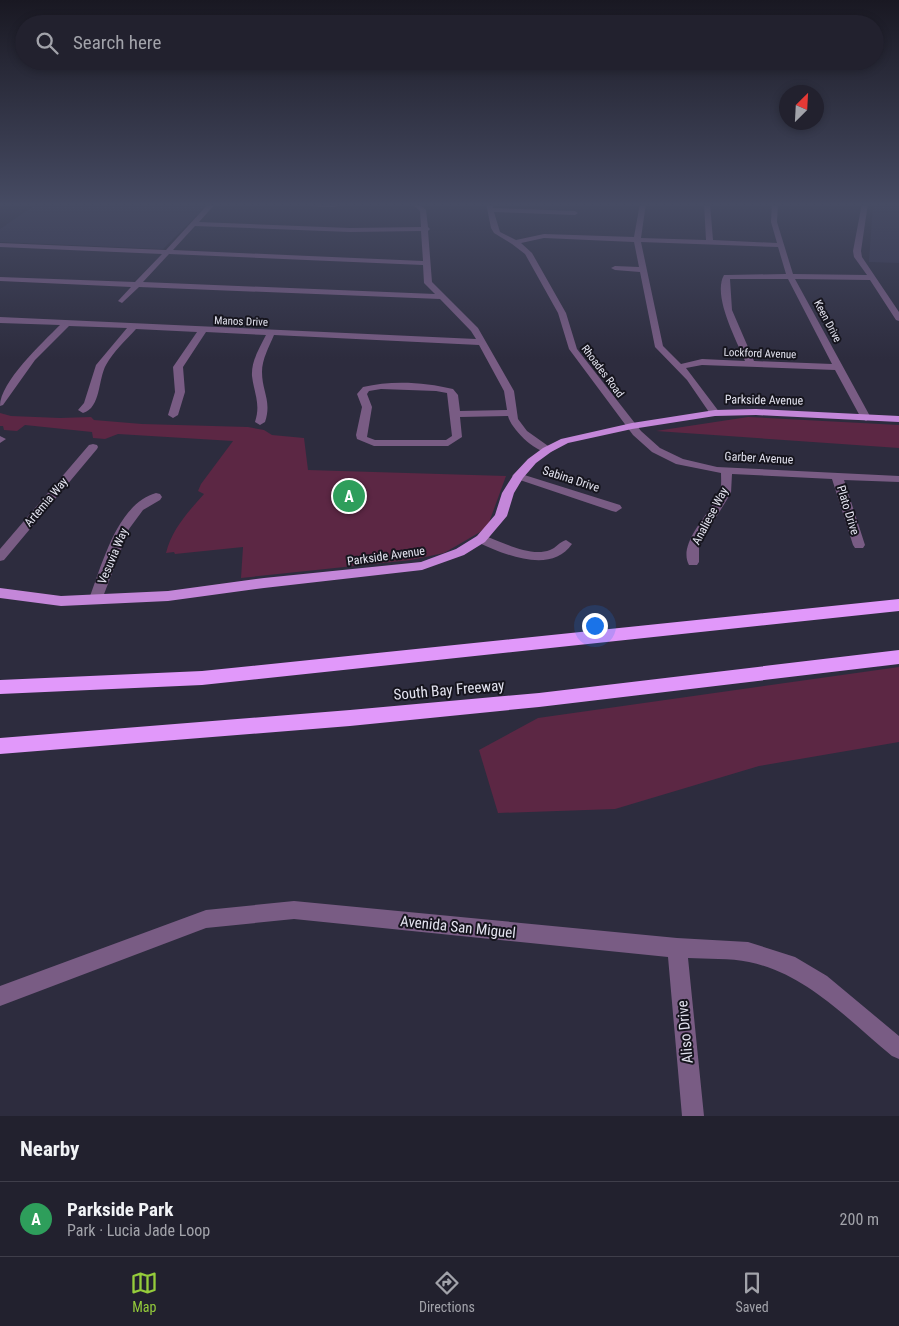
<!DOCTYPE html>
<meta charset="utf-8">
<style>
:root{--surface:#22212e;--page:#2e2e3a;--text:#f1f3f6;--muted:#a2a3aa;--line:#3f3e4a;--accent:#95cc3b}
body{margin:0;font-family:"Roboto Condensed",sans-serif;background:var(--page);color:var(--text)}
.compass{position:absolute;left:779px;top:85px;width:45px;height:45px;border-radius:50%;background:var(--surface);box-shadow:0 2px 8px #0003;rotate:24deg}
.you{position:absolute;left:594px;top:625px;width:18px;height:18px;margin:-12px;border:4px solid #fff;border-radius:50%;background:#1a73e8;box-shadow:0 0 0 8px #1a73e833}
.badge{display:grid;place-items:center;width:32px;height:32px;border-radius:50%;background:var(--accent);color:#fff;font-size:16px;font-weight:700}
.pin{position:absolute;translate:-50% -50%;border:2px solid #fff;box-shadow:0 1px 5px #0006}
.list{margin:0;padding:0;list-style:none}
h2{display:flex;justify-content:space-between;align-items:center;height:65px;margin:0;padding:0 20px;font-size:21px}
h2 small{font-size:16px;font-weight:400;color:var(--muted)}
.list li{display:grid;grid-template-columns:32px 1fr auto;gap:15px;align-items:center;box-sizing:border-box;height:75px;padding:0 20px;border-top:1px solid var(--line)}
.list b{display:block;font-size:19px;white-space:nowrap}
.list p{margin:0;font-size:16px;white-space:nowrap;color:var(--muted)}
.list em{font-size:16px;font-style:normal;color:var(--muted)}
.icon{flex:none;width:28px;height:28px;fill:none;stroke:currentColor;stroke-width:2;stroke-linecap:round;stroke-linejoin:round}
.map{position:relative;flex:none;width:899px;height:1116px;overflow:hidden}
.search{position:absolute;background:var(--surface);box-shadow:0 2px 8px #0003;left:15px;right:15px;top:15px;height:55px;display:flex;align-items:center;gap:12px;box-sizing:border-box;padding:0 18px;border-radius:28px;color:var(--muted);font-size:19px}
.sheet{height:140px;background:var(--surface)}
nav{display:flex;justify-content:space-around;align-items:center;box-sizing:border-box;height:70px;border-top:1px solid var(--line);background:var(--surface);font-size:14px;color:var(--muted)}
nav a{display:grid;justify-items:center;gap:2px}
nav .on{color:var(--accent)}
.map>svg:first-child{display:block}
</style>
<div class="map">
<svg width="899" height="1116" viewBox="0 0 899 1116">
<rect width="100%" height="100%" fill="#2d2c3e"/>
<path fill="#36354e" d="M 38,203 L 205,203 L 206,206 L 163,249 L 0,242 L 0,229 Z
M 873,203 L 899,203 L 899,263 L 869,262 Z"/>
<path fill="#5c2744" d="M 0,413 L 11,416 L 60,418 L 91,417 L 94,420 L 142,424 L 248,427 L 264,430 L 272,435 L 304,438 L 308,470 L 506,476 L 487,528 L 444,553 L 411,560 L 241,578 L 243,547 L 175,554 L 174,552 L 166,553 C 172,529 188,512 204,494 L 198,491 L 201,484 L 233,441 L 118,434 L 105,439 L 93,438 L 92,432 L 25,425 L 17,431 L 4,430 L 3,426 L 0,426 Z
M 748,417 L 899,425 L 899,448 L 656,431 Z
M 899,667 L 899,742 L 759,766 L 615,809 L 498,813 L 479,750 L 538,718 Z"/>
<g fill="none" stroke-linecap="round" stroke-linejoin="round">
<path fill="#795c84" fill-rule="evenodd" d="M 209,203 L 216,203 L 199,222 L 350,228 L 421,227 L 420,211 L 411,203 L 418,203 L 426,210 L 428,227 L 430,229 L 428,231 L 432,282 L 478,328 L 514,391 L 518,419 L 527,431 L 551,448 L 552,450 L 551,452 C 537,455 511,429 508,416 L 460,417 L 462,437 L 448,446 L 374,446 L 357,439 L 356,435 L 362,407 L 357,394 L 363,387 C 391,380 425,382 453,389 L 458,395 L 460,411 L 507,410 L 504,391 L 479,345 L 274,335 C 269,347 262,359 262,372 C 262,392 272,401 265,422 L 260,425 L 255,422 C 261,404 254,393 252,376 C 251,361 260,347 266,335 L 206,332 L 183,367 L 185,392 L 178,415 L 173,418 L 168,415 L 175,392 L 173,367 L 197,332 L 136,329 C 126,340 113,352 106,365 C 98,379 101,408 83,413 L 78,410 L 84,403 L 96,365 L 127,328 L 69,326 L 35,360 L 3,405 L 0,406 C 0,382 42,343 60,325 L 0,323 L 0,317 L 476,339 L 471,331 L 440,299 L 139,287 L 122,303 L 118,301 L 131,287 L 0,281 L 0,277 L 135,282 L 162,254 L 0,247 L 0,243 L 166,250 ZM 195,226 L 350,232 L 421,231 L 423,261 L 173,250 ZM 169,254 L 423,265 L 424,283 L 435,294 L 143,282 ZM 381,389 L 436,391 L 447,393 L 452,436 L 446,440 L 375,440 L 367,437 L 372,407 L 367,394 L 369,391 Z
M 279,203 L 354,203 L 333,207 L 282,205 Z
M 486,203 L 492,203 L 493,208 L 575,211 L 578,213 L 575,215 L 494,212 L 500,232 L 516,240 L 544,234 L 634,237 L 640,203 L 646,203 L 641,238 L 706,240 L 704,203 L 710,203 L 713,240 L 777,243 L 771,222 L 772,203 L 778,203 L 777,222 L 793,274 L 867,275 L 854,257 L 853,251 L 862,203 L 868,203 L 861,251 L 862,257 L 899,312 L 899,321 L 896,320 L 870,280 L 795,279 L 871,418 L 866,421 L 861,418 L 835,370 L 702,365 L 686,368 L 720,413 L 715,416 L 711,415 L 687,380 L 655,347 L 640,272 L 615,270 L 611,268 L 615,266 L 639,267 L 634,242 L 544,238 L 521,243 L 532,253 L 566,313 L 577,349 L 641,431 L 660,448 L 683,459 L 717,467 L 899,476 L 899,482 L 844,480 L 865,545 L 863,548 L 855,548 L 853,545 L 832,479 L 732,474 L 731,493 L 699,545 L 699,562 L 697,565 L 689,565 C 677,543 711,513 719,493 C 722,487 721,480 721,473 L 676,464 L 652,452 L 633,435 L 569,349 L 558,313 L 525,254 L 512,244 L 494,233 L 491,228 ZM 641,242 L 778,247 L 786,274 L 727,275 L 724,275 C 712,296 737,341 745,361 L 702,359 L 681,364 L 663,346 ZM 730,279 L 788,279 L 832,364 L 754,361 L 732,310 Z
M 0,436 L 6,439 L 0,443 Z
M 93,444 L 97,445 L 98,447 L 97,449 L 4,560 L 0,561 L 0,549 L 89,445 Z
M 518,473 L 620,505 L 622,508 L 616,512 L 612,511 L 514,478 L 512,476 L 514,474 Z
M 156,493 L 160,494 L 162,497 L 160,500 L 143,510 L 129,529 L 101,602 L 91,602 L 89,599 C 102,565 117,504 156,493 Z
M 481,535 C 500,540 529,558 550,550 C 556,548 559,542 566,540 L 572,544 C 551,575 503,554 477,542 L 475,539 L 477,536 Z
M 294,901 L 677,938 L 748,942 L 795,957 L 827,976 L 899,1036 L 899,1059 L 892,1056 C 848,1020 807,974 749,962 C 730,958 707,959 688,958 L 704,1116 L 682,1116 L 668,957 L 294,919 L 206,928 L 0,1006 L 0,986 L 206,910 Z"/>
<path fill="#c487d9" fill-rule="evenodd" d="M 756,409 L 899,416 L 899,422 L 756,415 L 715,416 L 632,429 L 568,443 L 551,452 L 536,463 L 523,478 L 514,493 L 507,516 L 485,542 L 464,555 L 422,570 L 264,588 L 168,601 L 61,606 L 0,598 L 0,588 L 61,596 L 168,591 L 264,578 L 421,562 L 456,549 L 477,536 L 495,515 L 502,493 L 514,474 L 528,459 L 543,448 L 561,439 L 632,423 L 715,410 Z"/>
<path fill="#e198fa" fill-rule="evenodd" d="M 899,599 L 899,611 L 202,685 L 0,694 L 0,680 L 202,671 Z
M 899,650 L 899,664 L 539,707 L 350,726 L 0,754 L 0,738 L 350,710 L 539,693 Z"/>
</g>
<linearGradient id="sky" x2="0" y2="1"><stop stop-color="#191822"/><stop offset="0.57" stop-color="#464b63"/><stop offset="1" stop-color="#464b63" stop-opacity="0"/></linearGradient>
<rect width="899" height="359" fill="url(#sky)"/>
<g text-anchor="middle" stroke-width="4" stroke-linejoin="round" paint-order="stroke">
<g font-size="11" fill="#e3e3ef" stroke="#16151e">
<text transform="translate(241 321) rotate(2)" y="4">Manos Drive</text>
<text transform="translate(828 321) rotate(62)" y="4">Keen Drive</text>
<text transform="translate(760 353) rotate(2)" y="4">Lockford Avenue</text>
<text transform="translate(603 371) rotate(53)" y="4">Rhoades Road</text>
</g>
<g font-size="12" fill="#e3e3ef" stroke="#16151e">
<text transform="translate(764 400) rotate(1)" y="4">Parkside Avenue</text>
<text transform="translate(759 458) rotate(3)" y="4">Garber Avenue</text>
<text transform="translate(571 479) rotate(18)" y="4">Sabina Drive</text>
<text transform="translate(46 502) rotate(-50)" y="4">Artemia Way</text>
<text transform="translate(848 510) rotate(73)" y="4">Plato Drive</text>
<text transform="translate(710 516) rotate(-62)" y="4">Analiese Way</text>
<text transform="translate(113 556) rotate(-67)" y="4">Vesuvia Way</text>
<text transform="translate(386 556) rotate(-8)" y="4">Parkside Avenue</text>
</g>
<g font-size="15" fill="#e3e3ef" stroke="#16151e">
<text transform="translate(449 690) rotate(-5)" y="5">South Bay Freeway</text>
<text transform="translate(458 927) rotate(6)" y="5">Avenida San Miguel</text>
<text transform="translate(685 1032) rotate(-95)" y="5">Aliso Drive</text>
</g>
</g>
</svg>
<svg class="compass" viewBox="-18 -18 36 36"><path d="M0-13l5 13h-10z" fill="#e53935"/><path d="M0 13l5-13h-10z" fill="#a2a3aa"/></svg>
<div class="you"></div>
<div class="pin badge" style="left:349px;top:496px;background:#2e9e5b">A</div>
<div class="search"><svg class="icon" aria-label="search" viewBox="0 0 24 24"><circle cx="10" cy="10" r="6"/><path d="M15 15l6 6"/></svg>Search here</div>
</div>
<section class="sheet">
<h2>Nearby<small></small></h2>
<ul class="list">
<li><span class="badge" style="background:#2e9e5b">A</span><div><b>Parkside Park</b><p>Park · Lucia Jade Loop</p></div><em>200 m</em></li>
</ul>
</section>
<nav>
<a class="on"><svg class="icon" aria-label="map" viewBox="0 0 24 24"><path d="M3 6l6-2 6 2 6-2v14l-6 2-6-2-6 2zM9 4v14M15 6v14"/></svg>Map</a>
<a><svg class="icon" aria-label="directions" viewBox="0 0 24 24"><path d="M12 3l9 9-9 9-9-9zM9 14v-3h6M13 9l2 2-2 2"/></svg>Directions</a>
<a><svg class="icon" aria-label="saved" viewBox="0 0 24 24"><path d="M7 4h10v16l-5-4-5 4z"/></svg>Saved</a>
</nav>
